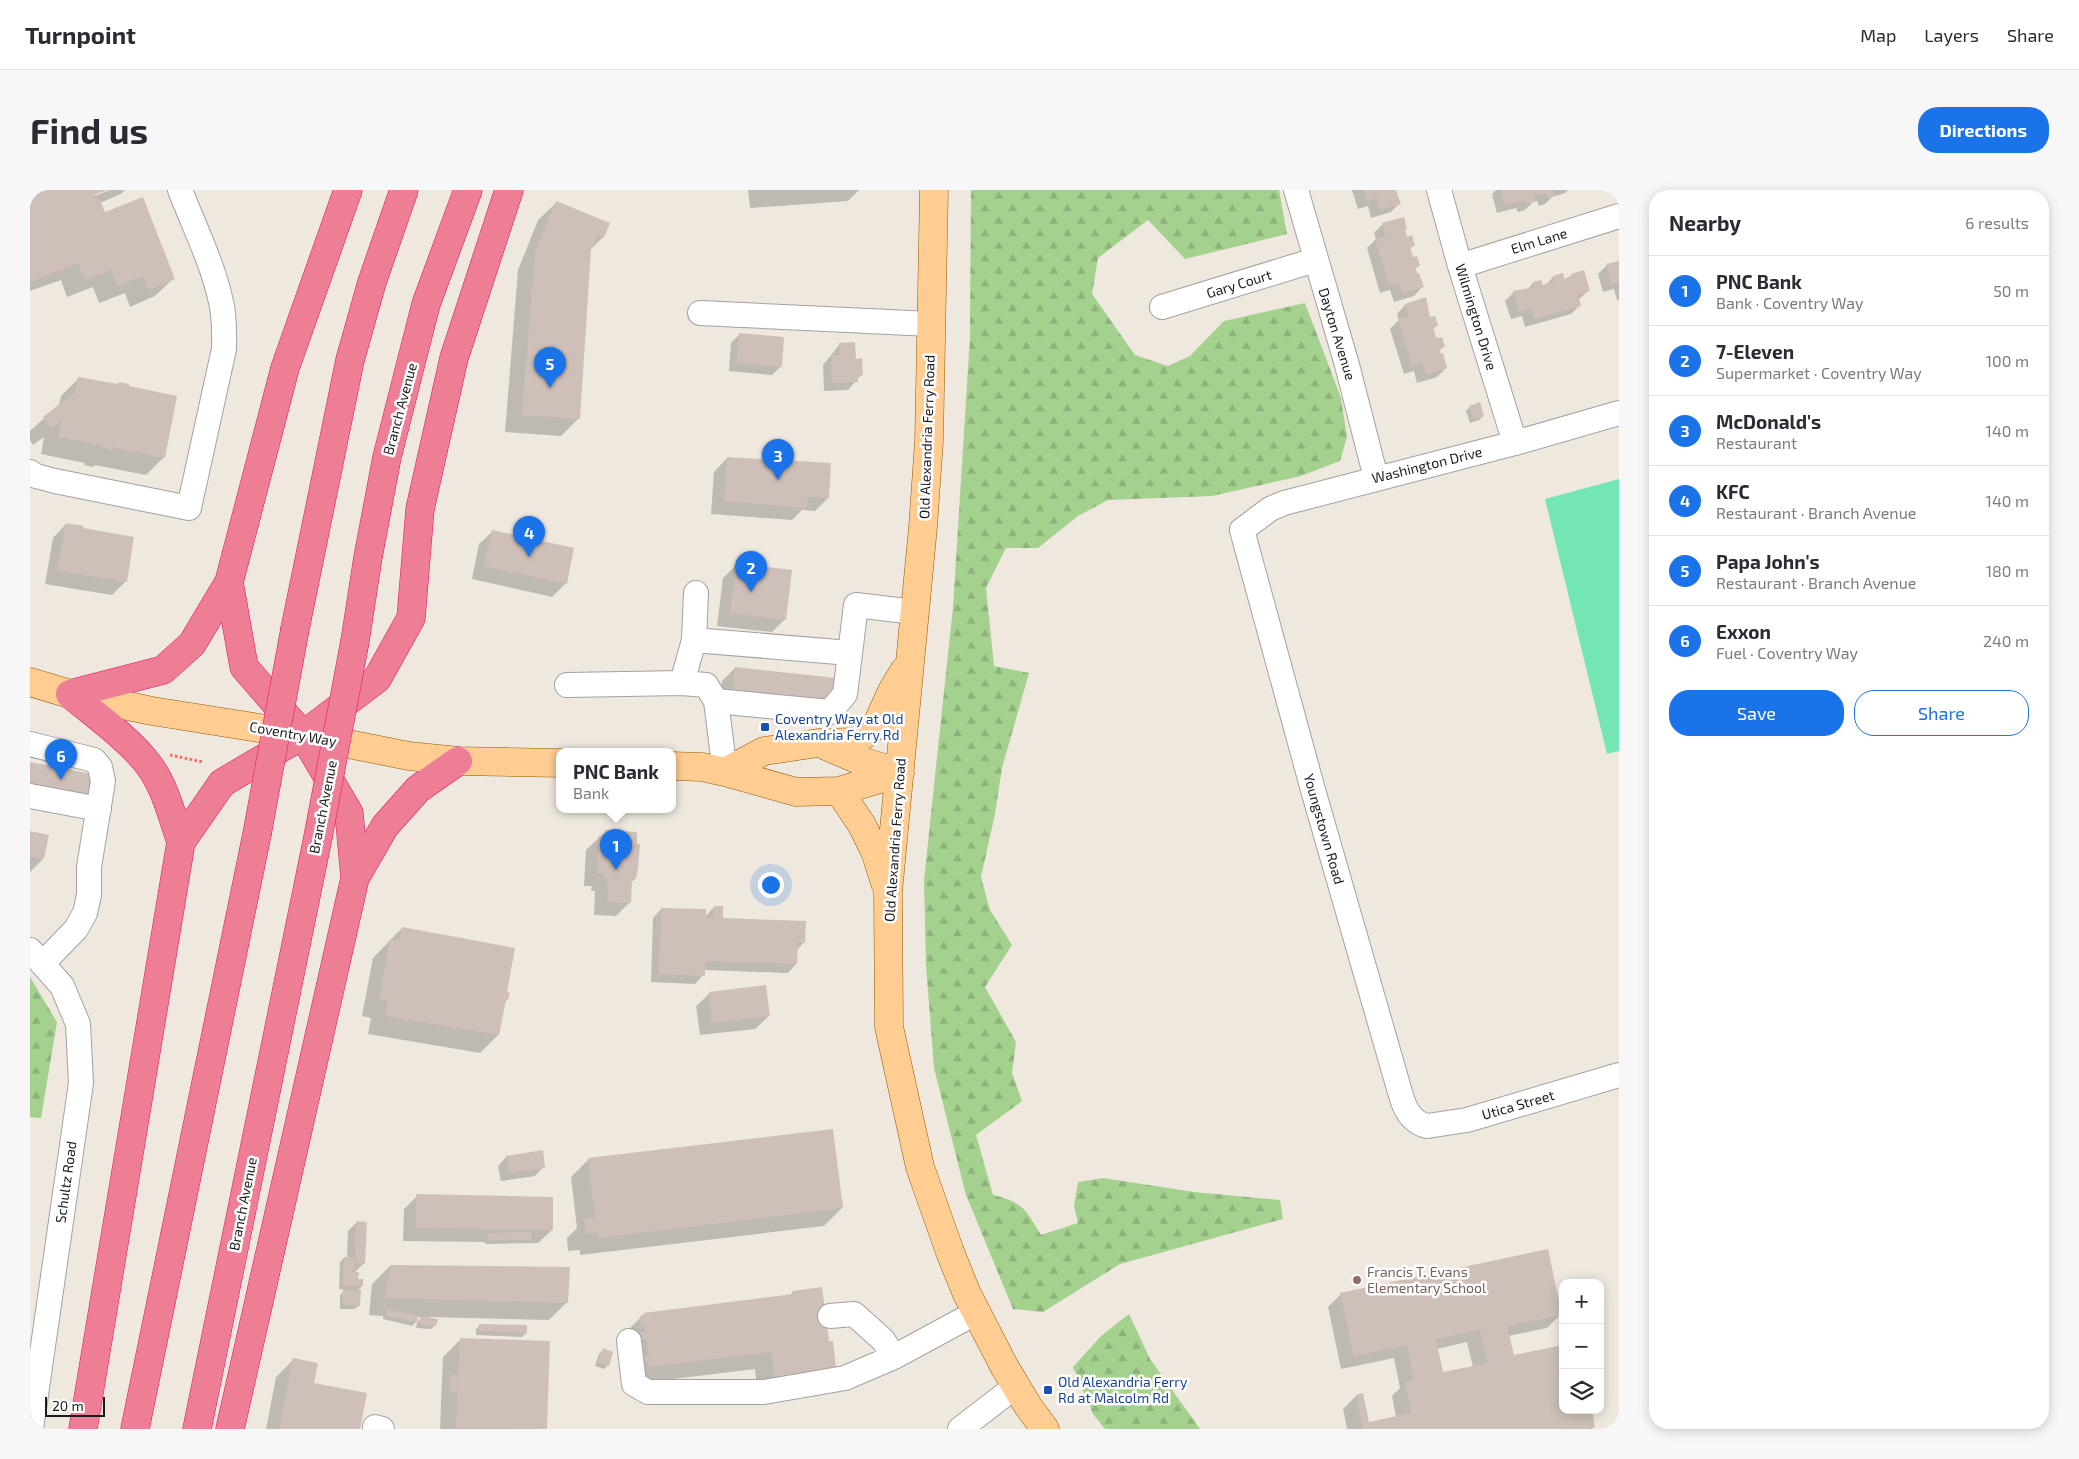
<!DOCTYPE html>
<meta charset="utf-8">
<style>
:root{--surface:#fff;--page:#f7f7f7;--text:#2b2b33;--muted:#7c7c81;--line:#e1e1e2;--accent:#1a73e8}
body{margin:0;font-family:"Exo 2",sans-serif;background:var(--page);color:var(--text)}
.controls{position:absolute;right:15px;bottom:15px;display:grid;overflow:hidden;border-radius:10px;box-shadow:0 2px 12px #0003}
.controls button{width:45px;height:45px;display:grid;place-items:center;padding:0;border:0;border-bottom:1px solid var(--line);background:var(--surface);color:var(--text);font:25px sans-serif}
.scale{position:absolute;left:15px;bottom:12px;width:60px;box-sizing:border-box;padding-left:5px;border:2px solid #1b1b1b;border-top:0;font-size:14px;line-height:18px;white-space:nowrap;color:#1b1b1b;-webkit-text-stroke:4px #fff;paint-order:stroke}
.you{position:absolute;left:740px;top:694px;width:18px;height:18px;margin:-12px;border:4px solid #fff;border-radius:50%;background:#1a73e8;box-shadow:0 0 0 8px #1a73e833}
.badge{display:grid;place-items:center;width:32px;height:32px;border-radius:50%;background:var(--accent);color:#fff;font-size:16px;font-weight:700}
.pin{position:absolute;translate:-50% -41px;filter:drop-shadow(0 1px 2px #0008)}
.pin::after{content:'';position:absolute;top:26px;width:18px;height:15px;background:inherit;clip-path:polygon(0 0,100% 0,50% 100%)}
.popup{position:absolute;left:526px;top:558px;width:120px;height:65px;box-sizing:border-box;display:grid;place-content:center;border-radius:10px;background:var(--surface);filter:drop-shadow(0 1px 4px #0005);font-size:16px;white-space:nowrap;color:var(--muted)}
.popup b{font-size:19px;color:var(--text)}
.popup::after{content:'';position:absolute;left:50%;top:100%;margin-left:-10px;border:10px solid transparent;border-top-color:var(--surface)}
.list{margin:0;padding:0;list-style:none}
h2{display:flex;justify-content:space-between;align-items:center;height:65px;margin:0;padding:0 20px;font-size:21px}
h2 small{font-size:16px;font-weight:400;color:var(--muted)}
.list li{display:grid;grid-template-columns:32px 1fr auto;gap:15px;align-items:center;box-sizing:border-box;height:70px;padding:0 20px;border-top:1px solid var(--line)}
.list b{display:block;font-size:19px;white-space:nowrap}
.list p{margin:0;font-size:16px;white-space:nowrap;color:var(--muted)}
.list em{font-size:16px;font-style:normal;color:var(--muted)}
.actions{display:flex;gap:10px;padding:15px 20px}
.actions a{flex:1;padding:11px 0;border:1px solid var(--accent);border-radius:20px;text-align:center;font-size:18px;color:var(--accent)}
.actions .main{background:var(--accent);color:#fff}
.icon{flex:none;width:28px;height:28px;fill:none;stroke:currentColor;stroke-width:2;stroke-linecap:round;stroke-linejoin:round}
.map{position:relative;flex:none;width:1589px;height:1239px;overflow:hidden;border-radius:20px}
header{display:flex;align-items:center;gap:30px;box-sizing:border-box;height:70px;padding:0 25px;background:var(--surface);border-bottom:1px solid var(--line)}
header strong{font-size:24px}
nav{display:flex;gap:28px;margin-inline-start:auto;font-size:18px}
.intro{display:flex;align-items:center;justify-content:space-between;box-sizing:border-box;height:120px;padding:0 30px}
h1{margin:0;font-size:35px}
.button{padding:12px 22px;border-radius:20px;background:var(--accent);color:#fff;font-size:18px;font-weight:700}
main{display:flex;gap:30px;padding:0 30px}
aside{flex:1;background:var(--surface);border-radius:20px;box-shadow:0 2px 12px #0003}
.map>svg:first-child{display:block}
</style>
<header>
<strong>Turnpoint</strong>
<nav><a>Map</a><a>Layers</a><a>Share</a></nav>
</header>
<div class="intro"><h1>Find us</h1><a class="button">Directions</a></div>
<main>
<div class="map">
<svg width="1589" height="1239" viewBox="0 0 1589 1239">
<defs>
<pattern id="forest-firs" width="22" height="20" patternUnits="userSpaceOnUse" patternTransform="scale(1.25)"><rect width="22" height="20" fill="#a5d18f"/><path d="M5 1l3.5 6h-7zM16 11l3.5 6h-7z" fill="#8db37b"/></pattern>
</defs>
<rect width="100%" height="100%" fill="#eee8df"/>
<path fill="url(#forest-firs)" d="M 941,0 L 1249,0 L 1257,44 L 1155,69 L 1118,30 L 1068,68 L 1062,104 L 1105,165 L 1138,176 L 1160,166 L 1194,131 L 1275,113 L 1311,208 L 1317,247 L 1310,271 L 1271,286 L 1182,306 L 1078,310 L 1048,326 L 1008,358 L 976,358 L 956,398 L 964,476 L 999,483 L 972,578 L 965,624 L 951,687 L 960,720 L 982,755 L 955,797 L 986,852 L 982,883 L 992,911 L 946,945 L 963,1005 C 993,1012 996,1020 1011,1045 L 1048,1033 L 1044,1016 L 1048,992 L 1073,988 L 1164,1002 L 1250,1010 L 1253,1029 L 1090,1074 L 1013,1122 L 983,1119 L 936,1005 L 904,878 L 896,776 L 894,690 L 923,417 L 940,147 Z
M 0,787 L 27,832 L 11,928 L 0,927 Z
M 1099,1124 L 1120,1169 L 1170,1239 L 1075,1239 L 1063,1224 L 1043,1177 L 1071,1146 Z"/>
<path fill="#74e6b6" d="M 1589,289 L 1589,561 L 1577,564 L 1515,309 Z"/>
<path fill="#0003" fill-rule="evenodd" d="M 0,0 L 74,0 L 58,6 L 59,8 L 80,0 L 95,0 L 91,4 L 70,13 L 74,23 L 143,89 L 125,106 L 100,117 L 95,103 L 69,113 L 63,97 L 37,107 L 31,90 L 0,101 Z
M 718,0 L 829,0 L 818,11 L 720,18 Z
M 1322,0 L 1365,0 L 1369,14 L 1361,22 L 1341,28 L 1338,16 L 1328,19 Z
M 1466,0 L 1538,0 L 1535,3 L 1522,7 L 1515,14 L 1509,16 L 1507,11 L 1503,12 L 1495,20 L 1488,22 L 1486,18 L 1467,23 L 1462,4 Z
M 526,13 L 573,47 L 560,60 L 549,228 L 531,246 L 475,242 L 488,80 L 508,30 Z
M 1353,34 L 1376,38 L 1374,40 L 1376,48 L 1383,55 L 1380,59 L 1382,69 L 1389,75 L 1385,79 L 1392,97 L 1384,106 L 1364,112 L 1360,100 L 1350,103 L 1337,58 L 1346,49 L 1344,43 Z
M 1589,73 L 1589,110 L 1587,110 L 1584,99 L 1573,102 L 1568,84 L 1576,76 Z
M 1542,85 L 1558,101 L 1548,110 L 1550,115 L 1541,124 L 1495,137 L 1492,126 L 1481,129 L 1475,111 L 1484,102 L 1497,100 L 1503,93 L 1512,96 L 1516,95 L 1523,87 L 1533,90 Z
M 1395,109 L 1399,129 L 1407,135 L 1403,139 L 1406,150 L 1413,157 L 1409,161 L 1416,178 L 1407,187 L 1387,193 L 1384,181 L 1374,184 L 1360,139 L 1369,130 L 1367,124 L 1375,115 Z
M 710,144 L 751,176 L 742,185 L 699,181 L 701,153 Z
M 810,154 L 825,170 L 831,185 L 818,200 L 794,201 L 793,175 Z
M 49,188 L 134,267 L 116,285 L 65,275 L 63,277 L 54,275 L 55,273 L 11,264 L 14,247 L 3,255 L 0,250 L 0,241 L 29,215 L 31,206 Z
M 1440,217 L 1453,226 L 1449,230 L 1440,233 L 1436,221 Z
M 697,268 L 798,308 L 785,321 L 772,320 L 762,330 L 681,324 L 684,282 Z
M 36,334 L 52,339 L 96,391 L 82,405 L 15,394 L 23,348 Z
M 463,341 L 536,393 L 522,407 L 442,389 L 449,354 Z
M 706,375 L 755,429 L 742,442 L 687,436 L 693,388 Z
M 705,478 L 805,489 L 689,516 L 692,491 Z
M 575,642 L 605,689 L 600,693 L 599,713 L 586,726 L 564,725 L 565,701 L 561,701 L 562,696 L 554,696 L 556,660 Z
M 0,643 L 13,669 L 0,682 Z
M 684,717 L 692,730 L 774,752 L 767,760 L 766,774 L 758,783 L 674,780 L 673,785 L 665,794 L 621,792 L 623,728 L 631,719 L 675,727 Z
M 372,738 L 476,803 L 477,810 L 474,813 L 468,845 L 450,863 L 338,844 L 341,828 L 332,826 L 343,768 Z
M 680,803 L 739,826 L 725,839 L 670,845 L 666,816 Z
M 476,967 L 513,977 L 505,986 L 471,991 L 468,976 Z
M 559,969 L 812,1018 L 794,1036 L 550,1065 L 550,1060 L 538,1061 L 537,1048 L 547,1038 L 541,987 Z
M 387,1006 L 522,1040 L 508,1053 L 455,1054 L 455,1052 L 373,1051 L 374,1019 Z
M 327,1032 L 334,1073 L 324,1083 L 332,1096 L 327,1101 L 329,1115 L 325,1119 L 310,1119 L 310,1105 L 315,1100 L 309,1099 L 310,1072 L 314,1068 L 317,1068 L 318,1041 Z
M 360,1076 L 537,1112 L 519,1130 L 399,1127 L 405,1135 L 401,1139 L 386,1138 L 387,1132 L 392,1127 L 387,1127 L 386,1132 L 382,1136 L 353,1129 L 353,1126 L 339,1125 L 342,1094 Z
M 763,1102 L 798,1153 L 806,1188 L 788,1206 L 729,1213 L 725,1179 L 602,1194 L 593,1145 L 614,1124 L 759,1106 Z
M 1311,1104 L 1531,1124 L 1517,1138 L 1478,1146 L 1483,1167 L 1533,1220 L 1564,1237 L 1562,1239 L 1317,1239 L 1313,1219 L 1326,1206 L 1332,1205 L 1338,1233 L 1366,1227 L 1362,1206 L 1370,1198 L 1364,1168 L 1311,1179 L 1298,1117 ZM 1437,1152 L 1443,1177 L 1412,1183 L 1407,1159 Z
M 450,1135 L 496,1143 L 492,1147 L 446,1145 L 446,1139 Z
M 431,1149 L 519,1152 L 515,1239 L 410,1239 L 413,1167 Z
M 573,1160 L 578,1175 L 574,1179 L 565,1176 L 569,1164 Z
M 264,1169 L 283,1194 L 329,1239 L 236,1239 L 246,1187 Z"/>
<path fill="#cec0b8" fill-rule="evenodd" d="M 0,0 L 77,0 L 64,5 L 66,10 L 69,8 L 75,22 L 113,7 L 145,89 L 118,100 L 113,86 L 87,96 L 81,80 L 55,90 L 48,73 L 0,92 Z
M 1334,0 L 1366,0 L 1371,14 L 1350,20 L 1347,8 L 1337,11 Z
M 1471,0 L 1524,0 L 1525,6 L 1517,8 L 1516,3 L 1504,6 L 1505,11 L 1496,14 L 1495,10 L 1475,16 Z
M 526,11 L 580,33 L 574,48 L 568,45 L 561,59 L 550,229 L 492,225 L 505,61 Z
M 1374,27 L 1377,39 L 1375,39 L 1377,47 L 1382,45 L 1385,56 L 1380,57 L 1383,67 L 1387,66 L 1390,75 L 1385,77 L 1387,83 L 1389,83 L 1394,97 L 1372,104 L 1369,92 L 1359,95 L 1345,49 L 1356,45 L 1352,33 Z
M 1589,71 L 1589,92 L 1581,94 L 1576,74 Z
M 1554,80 L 1560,101 L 1548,104 L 1551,116 L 1504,129 L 1501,118 L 1489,122 L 1483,101 L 1504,97 L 1503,92 L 1511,90 L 1513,95 L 1524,91 L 1523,86 L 1533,83 L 1534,89 L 1542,86 L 1541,84 Z
M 1396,107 L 1400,127 L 1405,126 L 1408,136 L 1403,137 L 1406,148 L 1412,147 L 1415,157 L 1409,158 L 1411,164 L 1413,163 L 1417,178 L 1396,185 L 1392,173 L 1382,176 L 1368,129 L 1379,126 L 1375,114 Z
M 709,143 L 754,147 L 752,177 L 707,173 Z
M 825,152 L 826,169 L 832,168 L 833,185 L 828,186 L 828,192 L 802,193 L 801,165 L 810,165 L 809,153 Z
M 48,187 L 88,194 L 89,192 L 99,194 L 99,196 L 147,206 L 135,268 L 82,257 L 82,260 L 71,258 L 72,255 L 28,247 L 31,231 L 21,238 L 13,227 L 45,202 Z
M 1450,212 L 1454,226 L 1444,230 L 1439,216 Z
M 697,267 L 801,273 L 799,308 L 778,307 L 776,318 L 694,311 Z
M 36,333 L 54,336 L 53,338 L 104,347 L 97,392 L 27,381 Z
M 462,340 L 544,358 L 537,394 L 454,376 Z
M 706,373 L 762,380 L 756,430 L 700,423 Z
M 705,477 L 806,488 L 803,515 L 702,503 Z
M 0,572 L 62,584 L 58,608 L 0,597 Z
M 575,640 L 607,642 L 607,654 L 610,654 L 608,677 L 606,689 L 602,689 L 601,713 L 577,712 L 578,688 L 574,688 L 574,683 L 567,683 L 569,646 L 575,646 Z
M 0,641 L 19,645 L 14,669 L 0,667 Z
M 684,716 L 693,716 L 693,728 L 776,731 L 775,753 L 768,752 L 767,774 L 675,771 L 675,786 L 629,784 L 631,718 L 676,719 L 676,728 L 683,728 Z
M 372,737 L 485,758 L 477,802 L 480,803 L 478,810 L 476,810 L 469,845 L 355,826 L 358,810 L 349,809 L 360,749 L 369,751 Z
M 736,795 L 740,826 L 682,833 L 679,802 Z
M 803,939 L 813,1018 L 568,1048 L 567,1043 L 556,1044 L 554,1029 L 565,1028 L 558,968 Z
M 513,960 L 515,978 L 479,983 L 476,966 Z
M 386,1004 L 523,1007 L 523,1040 L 386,1038 Z
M 326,1031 L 337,1032 L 335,1074 L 325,1073 Z
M 501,1042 L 501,1050 L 458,1050 L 458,1043 Z
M 1518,1059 L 1532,1125 L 1477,1136 L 1484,1165 L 1533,1155 L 1533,1220 L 1562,1220 L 1565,1237 L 1557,1239 L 1333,1239 L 1326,1205 L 1333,1203 L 1339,1232 L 1381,1223 L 1375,1192 L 1384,1190 L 1377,1155 L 1324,1166 L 1310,1103 ZM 1450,1140 L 1458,1173 L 1413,1182 L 1406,1149 Z
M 314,1067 L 323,1067 L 325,1073 L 323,1082 L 329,1082 L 328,1089 L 333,1089 L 333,1096 L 313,1096 Z
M 360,1075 L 540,1077 L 538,1113 L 356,1108 Z
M 792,1097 L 799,1151 L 803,1151 L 807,1188 L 746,1196 L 742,1162 L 619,1177 L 618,1171 L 611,1172 L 611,1167 L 619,1166 L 616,1149 L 610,1150 L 610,1142 L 615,1142 L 615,1137 L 611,1138 L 610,1126 L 614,1125 L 613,1123 L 763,1104 L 762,1101 Z
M 313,1100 L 331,1100 L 330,1116 L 313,1115 Z
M 357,1119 L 388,1126 L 387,1132 L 356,1126 Z
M 390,1126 L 408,1129 L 406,1136 L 390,1134 Z
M 449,1134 L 497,1135 L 497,1143 L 449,1141 Z
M 430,1148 L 520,1151 L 517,1239 L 426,1238 Z
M 573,1158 L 583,1162 L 579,1176 L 568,1172 Z
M 263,1168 L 288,1173 L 284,1193 L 337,1203 L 330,1239 L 249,1239 Z
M 420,1185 L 427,1185 L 427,1202 L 420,1202 Z"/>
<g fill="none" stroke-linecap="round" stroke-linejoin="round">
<g stroke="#a2a2a2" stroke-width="26">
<path id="minor" d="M 1266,0 L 1317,175 L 1346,288
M 1409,0 L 1430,76 L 1485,253
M 1430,76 L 1589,26
M 1132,117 L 1285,70
M 670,123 L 901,134
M 1589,223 L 1485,253 L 1254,313 L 1240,319 L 1212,340 L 1283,600 L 1372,909 C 1376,921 1383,933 1397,936 L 1437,930 L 1589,885
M 0,282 L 6,286 L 25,291 L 159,318 L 194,159 C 194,143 195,128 191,112 C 183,74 164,36 150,0
M 664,450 L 666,403
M 652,493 L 664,450 L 820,463
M 537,495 L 652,493 L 676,495 L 686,511 L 800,522 L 815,504 L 826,415 L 884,422
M 686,511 L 695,582
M 0,554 L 64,570 L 70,577 L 73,591 L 59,677 L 59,705 L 55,723 L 46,739 L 12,774
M 0,606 L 69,619
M 0,760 L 32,796 L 48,834 L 51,893 L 1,1239
M 800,1126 L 824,1124 L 853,1150 L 864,1167
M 599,1151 L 604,1194 L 618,1202 L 734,1202 L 815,1188 L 864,1167 L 947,1122
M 345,1237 L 352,1239
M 930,1239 L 986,1196"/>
</g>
<g stroke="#915c00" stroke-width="29">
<path id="major" d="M 904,0 L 899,251 L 893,337 L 858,702 L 859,837 L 890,977 L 920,1062 L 937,1104 L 974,1176 L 998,1216 L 1015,1239
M 0,492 L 40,504 L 122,521 L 273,545 L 379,566 L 428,571 L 530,573
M 796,556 L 831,571 L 870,583
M 642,576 L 672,577 L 695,582 L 766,602 L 809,601 L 870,583
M 695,582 L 734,561 L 788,553 L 825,552 L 847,534 L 862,501 L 874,481
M 809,601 L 832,635 L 846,664 L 855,693"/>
</g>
<g stroke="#e51362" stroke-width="29">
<path id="highway" d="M 199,392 L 214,477 L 273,545 L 319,623 L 325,688
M 265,439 L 320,170 L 342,92 L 374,0
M 325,451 L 338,367 L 357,267 L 396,114 L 438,0
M 40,504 L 133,480 L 162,454 L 199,392 L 255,178 L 318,0
M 40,504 C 65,525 98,548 118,574 C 135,596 142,626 151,652
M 53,1239 L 151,652 L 192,593 L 273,545 L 347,489 L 381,428 L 390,319 L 424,168 L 479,0
M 105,1239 L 227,644
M 167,1239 L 288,647
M 200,1239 L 325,688 L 355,636 L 388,599 L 428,571"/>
</g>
<path stroke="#ff695e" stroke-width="3" stroke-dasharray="2.5 2.5" stroke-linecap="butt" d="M 140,565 L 173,572"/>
<use href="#minor" stroke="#fff" stroke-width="24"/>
<use href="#major" stroke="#ffcc92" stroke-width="28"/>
<use href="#highway" stroke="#ee7d96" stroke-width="28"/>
<g stroke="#e51362" stroke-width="29" stroke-linecap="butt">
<path id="highway-bridge" d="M 227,644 L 265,439
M 288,647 L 325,451"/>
</g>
<use href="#highway-bridge" stroke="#ee7d96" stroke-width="28"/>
</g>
<g fill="#1a4fb4" stroke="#fff" stroke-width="2">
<rect x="730" y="532" width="10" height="10" rx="2.5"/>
<rect x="1013" y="1195" width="10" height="10" rx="2.5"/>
</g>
<circle fill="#8d6e63" stroke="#fff" stroke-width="2" cx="1327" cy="1090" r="5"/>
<g text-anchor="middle" stroke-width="5" stroke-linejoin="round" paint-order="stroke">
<g font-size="14" fill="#1b1b1b" stroke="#fff">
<text transform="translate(1509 51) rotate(-17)" y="5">Elm Lane</text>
<text transform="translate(1209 94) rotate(-17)" y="5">Gary Court</text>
<text transform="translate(1446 127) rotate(73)" y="5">Wilmington Drive</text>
<text transform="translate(1307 144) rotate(73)" y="5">Dayton Avenue</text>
<text transform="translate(370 219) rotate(-75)" y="5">Branch Avenue</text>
<text transform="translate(897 247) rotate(-88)" y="5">Old Alexandria Ferry Road</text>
<text transform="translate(1397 275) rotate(-14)" y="5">Washington Drive</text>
<text transform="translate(263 544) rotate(10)" y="5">Coventry Way</text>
<text transform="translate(293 617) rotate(-79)" y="5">Branch Avenue</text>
<text transform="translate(1294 639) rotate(74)" y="5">Youngstown Road</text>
<text transform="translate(865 650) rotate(-86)" y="5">Old Alexandria Ferry Road</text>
<text transform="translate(1488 915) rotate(-16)" y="5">Utica Street</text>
<text transform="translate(36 992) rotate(-82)" y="5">Schultz Road</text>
<text transform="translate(213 1014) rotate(-79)" y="5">Branch Avenue</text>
</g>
<g font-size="14" fill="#164399" stroke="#fff" text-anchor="start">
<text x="745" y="534">Coventry Way at Old<tspan x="745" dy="16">Alexandria Ferry Rd</tspan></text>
<text x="1028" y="1197">Old Alexandria Ferry<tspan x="1028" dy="16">Rd at Malcolm Rd</tspan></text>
</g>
<g font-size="14" fill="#785e54" stroke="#fff" text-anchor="start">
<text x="1337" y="1087">Francis T. Evans<tspan x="1337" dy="16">Elementary School</tspan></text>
</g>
</g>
</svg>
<div class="controls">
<button>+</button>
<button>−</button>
<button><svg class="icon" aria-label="layers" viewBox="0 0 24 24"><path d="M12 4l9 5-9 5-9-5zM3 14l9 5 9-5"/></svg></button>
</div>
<div class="scale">20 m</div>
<div class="you"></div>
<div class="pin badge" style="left:586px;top:680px">1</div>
<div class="popup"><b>PNC Bank</b>Bank</div>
<div class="pin badge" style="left:721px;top:402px">2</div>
<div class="pin badge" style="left:748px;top:290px">3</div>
<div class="pin badge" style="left:499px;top:367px">4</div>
<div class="pin badge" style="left:520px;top:198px">5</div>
<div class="pin badge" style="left:31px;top:590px">6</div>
</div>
<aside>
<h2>Nearby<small>6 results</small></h2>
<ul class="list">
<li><span class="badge">1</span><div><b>PNC Bank</b><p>Bank · Coventry Way</p></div><em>50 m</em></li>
<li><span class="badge">2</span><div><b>7-Eleven</b><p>Supermarket · Coventry Way</p></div><em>100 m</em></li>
<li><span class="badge">3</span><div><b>McDonald's</b><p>Restaurant</p></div><em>140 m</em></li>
<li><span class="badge">4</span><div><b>KFC</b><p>Restaurant · Branch Avenue</p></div><em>140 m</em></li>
<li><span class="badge">5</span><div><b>Papa John's</b><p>Restaurant · Branch Avenue</p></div><em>180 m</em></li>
<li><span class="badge">6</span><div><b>Exxon</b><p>Fuel · Coventry Way</p></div><em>240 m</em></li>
</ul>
<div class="actions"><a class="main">Save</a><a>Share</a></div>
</aside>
</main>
